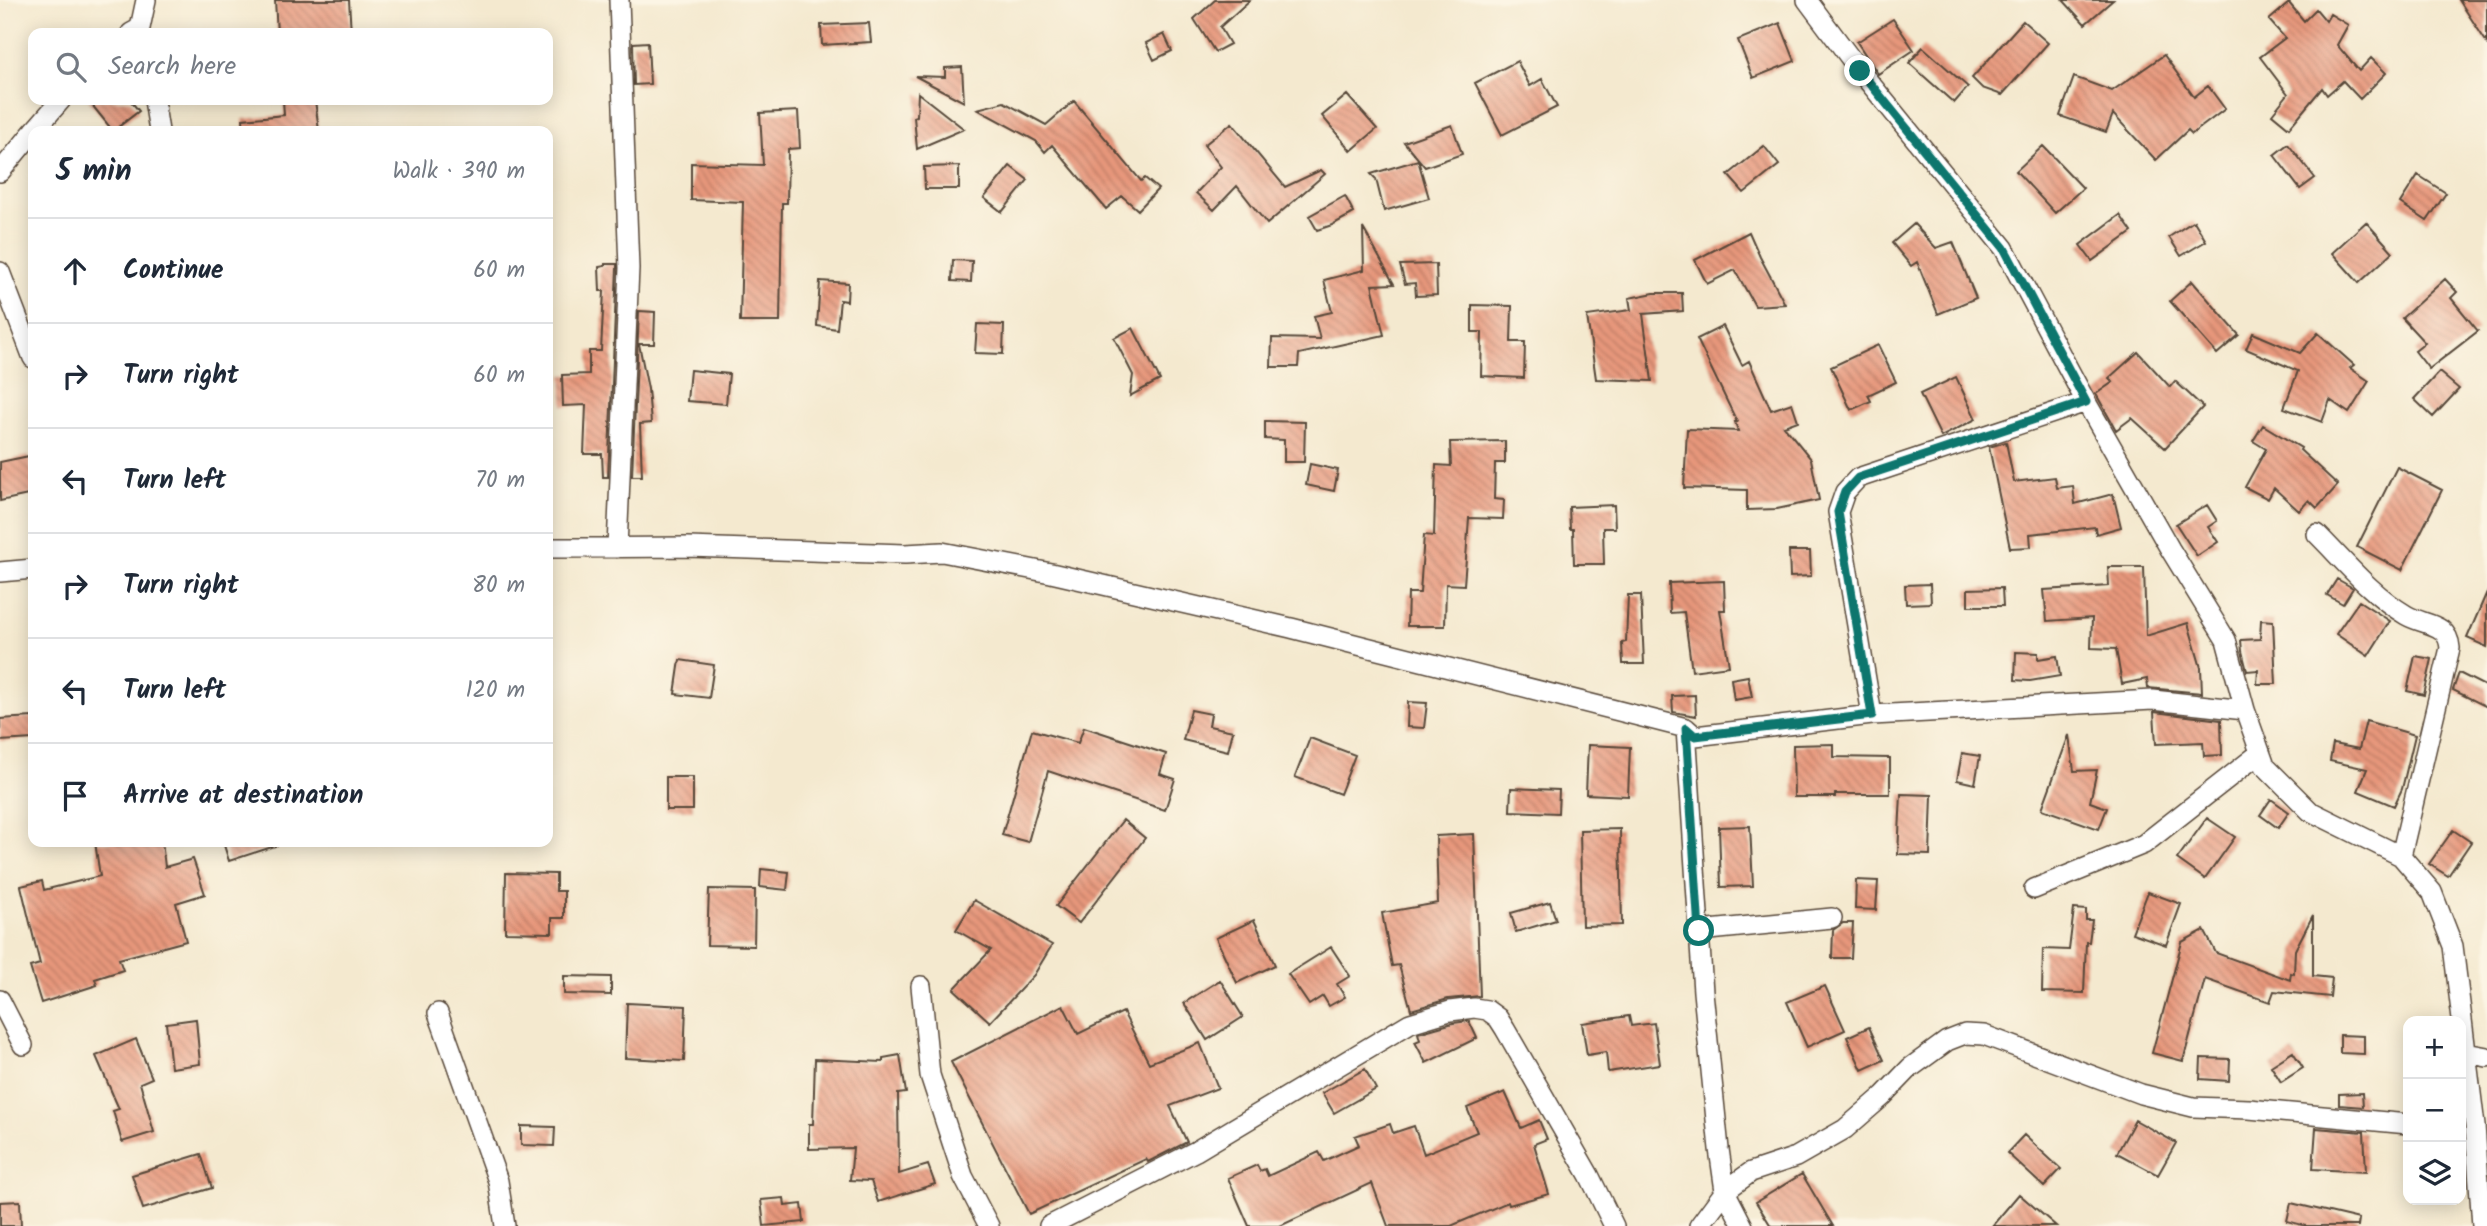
<!DOCTYPE html>
<meta charset="utf-8">
<style>
:root{--surface:#fff;--page:#f2f2f3;--text:#1f2937;--muted:#747a83;--line:#e0e1e3}
body{margin:0;font-family:Kalam,sans-serif;background:var(--page);color:var(--text)}
.controls{position:absolute;right:21px;bottom:21px;display:grid;overflow:hidden;border-radius:14px;box-shadow:0 4px 18px #0003}
.controls button{width:63px;height:63px;display:grid;place-items:center;padding:0;border:0;border-bottom:2px solid var(--line);background:var(--surface);color:var(--text);font:35px sans-serif}
.stop{position:absolute;width:21px;height:21px;margin:-16px;border:5px solid #0f766e;border-radius:50%;background:#fff}
.stop.end{background:#0f766e;border-color:#fff;box-shadow:0 2px 7px #0008}
.list{margin:0;padding:0;list-style:none}
h2{display:flex;justify-content:space-between;align-items:center;height:91px;margin:0;padding:0 28px;font-size:30px}
h2 small{font-size:23px;font-weight:400;color:var(--muted)}
.list li{display:grid;grid-template-columns:46px 1fr auto;gap:21px;align-items:center;box-sizing:border-box;height:105px;padding:0 28px;border-top:2px solid var(--line)}
.list b{display:block;font-size:26px;white-space:nowrap}
.list em{font-size:23px;font-style:normal;color:var(--muted)}
.icon{flex:none;width:38px;height:38px;fill:none;stroke:currentColor;stroke-width:2;stroke-linecap:round;stroke-linejoin:round}
.map{position:relative;flex:none;width:2487px;height:1226px;overflow:hidden}
.search{position:absolute;background:var(--surface);box-shadow:0 4px 18px #0003;left:28px;top:28px;width:525px;height:77px;display:flex;align-items:center;gap:18px;box-sizing:border-box;padding:0 24px;border-radius:14px;color:var(--muted);font-size:26px}
.panel{position:absolute;background:var(--surface);box-shadow:0 4px 18px #0003;left:28px;top:126px;width:525px;height:721px;border-radius:14px}
.map>svg:first-child{display:block}
</style>
<div class="map">
<svg width="2487" height="1226" viewBox="0 0 2487 1226">
<defs>
<pattern id="building-back-hatch" width="6" height="6" patternUnits="userSpaceOnUse" patternTransform="scale(1.75)"><rect width="6" height="6" fill="#e7977b"/><path d="M-1 5l2 2M0 0l6 6M5-1l2 2" fill="none" stroke="#bc7b64"/></pattern>
</defs>
<rect width="100%" height="100%" fill="#fcf5e5"/>
<filter id="ink" filterUnits="userSpaceOnUse"><feTurbulence type="fractalNoise" baseFrequency=".0143" numOctaves="2"/><feDisplacementMap in="SourceGraphic" scale="14" xChannelSelector="R" yChannelSelector="G"/><feConvolveMatrix kernelMatrix="1 2 1 2 8 2 1 2 1" color-interpolation-filters="sRGB"/></filter>
<filter id="wash" filterUnits="userSpaceOnUse"><feTurbulence type="fractalNoise" baseFrequency=".00686" numOctaves="4" result="noise"/><feDisplacementMap in="SourceGraphic" scale="28" xChannelSelector="R" yChannelSelector="G"/><feGaussianBlur stdDeviation="1.57" result="paint"/><feColorMatrix in="noise" values="0 0 0 0 0 0 0 0 0 0 0 0 0 0 0 0 0 1.4 0 .05"/><feComposite in="paint" operator="in"/></filter>
<g filter="url(#wash)">
<rect width="100%" height="100%" fill="#f4e9cf"/>
<g id="blocks">
<path fill="url(#building-back-hatch)" d="M 275,0 L 349,0 L 351,33 L 277,33 Z
M 1215,0 L 1250,0 L 1220,27 L 1230,44 L 1215,52 L 1194,19 Z
M 2063,0 L 2113,0 L 2085,24 Z
M 2459,0 L 2487,0 L 2487,43 Z
M 2289,3 L 2304,21 L 2316,9 L 2326,21 L 2330,14 L 2348,25 L 2337,45 L 2359,71 L 2371,58 L 2386,73 L 2360,99 L 2343,81 L 2327,95 L 2322,88 L 2289,128 L 2272,114 L 2288,94 L 2260,57 L 2285,38 L 2269,20 Z
M 1893,19 L 1914,50 L 1878,74 L 1857,42 Z
M 2023,21 L 2048,43 L 2002,95 L 1982,88 L 1972,78 Z
M 869,23 L 871,42 L 822,45 L 821,25 Z
M 1780,23 L 1795,61 L 1753,78 L 1738,40 Z
M 1164,34 L 1172,51 L 1154,60 L 1146,43 Z
M 648,42 L 650,84 L 634,85 L 633,43 Z
M 1923,47 L 1968,87 L 1954,103 L 1909,63 Z
M 2164,55 L 2194,97 L 2208,86 L 2225,109 L 2192,134 L 2188,130 L 2156,160 L 2113,114 L 2106,132 L 2060,116 L 2074,77 L 2112,91 Z
M 1517,61 L 1530,86 L 1542,79 L 1557,107 L 1502,135 L 1475,83 Z
M 962,67 L 964,102 L 915,76 L 945,77 L 945,68 Z
M 918,93 L 964,129 L 917,149 L 914,117 L 917,116 Z
M 1347,95 L 1377,129 L 1351,151 L 1322,116 Z
M 88,100 L 130,100 L 139,111 L 113,131 Z
M 283,100 L 315,100 L 319,131 L 244,131 L 243,119 L 284,115 Z
M 1074,101 L 1141,181 L 1145,178 L 1158,189 L 1138,210 L 1122,196 L 1106,209 L 1052,145 L 1045,152 L 1036,141 L 977,109 L 1004,102 L 1046,125 Z
M 798,111 L 800,148 L 788,149 L 787,203 L 782,203 L 780,322 L 740,322 L 743,202 L 691,200 L 691,163 L 763,165 L 760,113 Z
M 1232,123 L 1285,187 L 1321,170 L 1325,174 L 1267,224 L 1237,186 L 1214,210 L 1196,193 L 1221,167 L 1204,145 Z
M 1452,125 L 1462,154 L 1425,167 L 1404,142 Z
M 2288,144 L 2315,178 L 2300,189 L 2274,155 Z
M 1764,146 L 1779,165 L 1744,193 L 1728,175 Z
M 2043,146 L 2083,188 L 2055,213 L 2016,171 Z
M 1418,160 L 1429,198 L 1384,211 L 1376,179 L 1371,174 Z
M 959,166 L 959,189 L 925,189 L 924,167 Z
M 1010,166 L 1028,180 L 1002,212 L 984,198 Z
M 2418,175 L 2446,193 L 2427,221 L 2400,203 Z
M 1345,196 L 1354,213 L 1332,225 L 1317,230 L 1309,216 Z
M 2120,215 L 2132,232 L 2092,261 L 2080,245 Z
M 2194,221 L 2206,241 L 2181,256 L 2169,237 Z
M 2366,222 L 2393,252 L 2359,283 L 2332,253 Z
M 1914,224 L 1936,248 L 1953,242 L 1976,298 L 1938,314 L 1917,262 L 1911,266 L 1892,243 Z
M 1363,228 L 1394,284 L 1372,285 L 1384,335 L 1299,354 L 1298,367 L 1271,367 L 1272,338 L 1320,339 L 1314,316 L 1332,312 L 1324,280 L 1364,270 Z
M 1749,232 L 1760,257 L 1785,304 L 1755,306 L 1735,270 L 1707,284 L 1695,260 Z
M 953,260 L 972,261 L 971,282 L 952,281 Z
M 605,264 L 617,264 L 617,268 L 608,477 L 603,477 L 602,454 L 584,454 L 586,405 L 563,406 L 562,375 L 589,374 L 589,351 L 601,351 L 604,291 L 600,291 L 599,267 L 605,266 Z
M 1436,264 L 1437,295 L 1416,296 L 1415,283 L 1405,284 L 1400,265 Z
M 2445,279 L 2457,292 L 2451,298 L 2478,331 L 2429,369 L 2415,351 L 2425,343 L 2402,318 Z
M 820,281 L 848,283 L 847,301 L 840,300 L 837,329 L 817,326 Z
M 2192,281 L 2239,335 L 2217,354 L 2170,301 Z
M 1654,293 L 1682,293 L 1683,311 L 1643,314 L 1652,381 L 1596,379 L 1587,316 L 1631,310 L 1629,298 Z
M 1472,305 L 1512,306 L 1511,342 L 1525,342 L 1524,378 L 1481,376 L 1482,332 L 1472,332 Z
M 639,311 L 655,312 L 654,344 L 639,344 L 648,389 L 651,423 L 640,424 L 642,476 L 632,476 Z
M 977,324 L 1004,325 L 1003,354 L 975,353 Z
M 1723,326 L 1742,365 L 1749,361 L 1771,410 L 1792,403 L 1798,421 L 1784,426 L 1811,459 L 1819,500 L 1777,509 L 1747,510 L 1747,490 L 1684,488 L 1687,429 L 1738,431 L 1735,422 L 1737,422 L 1697,339 Z
M 1133,328 L 1160,380 L 1130,396 L 1133,375 L 1114,338 Z
M 2253,333 L 2300,353 L 2318,333 L 2354,365 L 2350,368 L 2369,381 L 2349,413 L 2330,400 L 2322,422 L 2284,408 L 2298,371 L 2246,349 Z
M 1878,345 L 1896,382 L 1868,395 L 1871,401 L 1851,410 L 1831,367 Z
M 2138,352 L 2170,387 L 2175,381 L 2203,407 L 2165,448 L 2132,418 L 2116,430 L 2096,394 L 2113,382 L 2109,378 Z
M 690,370 L 729,374 L 726,404 L 687,401 Z
M 2439,372 L 2459,389 L 2433,417 L 2414,399 Z
M 1956,377 L 1976,419 L 1941,437 L 1920,394 Z
M 1265,421 L 1305,422 L 1304,462 L 1284,462 L 1284,440 L 1265,439 Z
M 2263,425 L 2301,448 L 2300,450 L 2338,485 L 2317,508 L 2309,500 L 2299,511 L 2274,488 L 2268,499 L 2245,487 L 2266,449 L 2253,441 Z
M 1505,441 L 1505,463 L 1495,463 L 1494,499 L 1504,500 L 1503,519 L 1469,518 L 1464,585 L 1446,584 L 1445,626 L 1407,626 L 1408,593 L 1420,593 L 1424,535 L 1434,536 L 1436,465 L 1451,466 L 1450,442 Z
M 2006,442 L 2014,482 L 2055,477 L 2057,488 L 2073,486 L 2075,504 L 2113,494 L 2121,527 L 2096,534 L 2095,527 L 2030,534 L 2031,547 L 2010,548 L 1989,447 Z
M 29,456 L 33,477 L 33,494 L 0,501 L 0,462 Z
M 1310,464 L 1338,470 L 1334,491 L 1306,485 Z
M 2397,467 L 2442,490 L 2402,570 L 2357,547 Z
M 1614,505 L 1615,528 L 1603,528 L 1604,564 L 1574,564 L 1573,529 L 1570,529 L 1569,507 Z
M 2207,505 L 2217,521 L 2208,527 L 2218,542 L 2197,556 L 2176,524 Z
M 1789,551 L 1810,551 L 1811,576 L 1790,577 Z
M 2108,567 L 2144,567 L 2146,636 L 2188,623 L 2201,668 L 2202,693 L 2148,688 L 2147,679 L 2122,684 L 2116,649 L 2091,648 L 2092,618 L 2047,621 L 2044,590 L 2109,586 Z
M 2337,579 L 2353,588 L 2343,604 L 2327,595 Z
M 1724,581 L 1725,610 L 1720,610 L 1729,666 L 1692,671 L 1684,612 L 1670,613 L 1669,583 Z
M 1930,584 L 1931,603 L 1906,604 L 1905,585 Z
M 2002,588 L 2003,606 L 1968,606 L 1968,589 Z
M 2487,592 L 2487,647 L 2467,638 Z
M 1628,595 L 1641,595 L 1644,664 L 1623,664 L 1622,643 L 1626,642 Z
M 2359,601 L 2390,621 L 2368,656 L 2336,634 Z
M 2261,620 L 2273,621 L 2276,684 L 2257,684 L 2258,670 L 2247,671 L 2242,651 L 2241,640 L 2260,639 Z
M 2016,652 L 2038,653 L 2038,659 L 2057,656 L 2060,676 L 2030,681 L 2015,680 Z
M 2415,656 L 2432,659 L 2424,695 L 2407,691 Z
M 680,660 L 714,665 L 709,698 L 675,694 Z
M 2459,673 L 2487,687 L 2487,707 L 2453,690 Z
M 1748,676 L 1752,697 L 1734,700 L 1731,679 Z
M 1695,695 L 1696,716 L 1673,712 L 1672,696 Z
M 1408,702 L 1427,703 L 1424,728 L 1407,727 Z
M 1191,710 L 1211,714 L 1209,726 L 1233,731 L 1228,751 L 1183,740 Z
M 2154,712 L 2221,720 L 2222,755 L 2204,756 L 2203,742 L 2156,744 Z
M 33,717 L 33,739 L 0,741 L 0,719 Z
M 2366,721 L 2415,735 L 2402,789 L 2394,806 L 2358,791 L 2367,769 L 2330,761 L 2333,744 L 2359,749 Z
M 1084,727 L 1166,754 L 1160,774 L 1175,779 L 1165,810 L 1048,771 L 1028,842 L 1002,835 L 1032,730 L 1078,743 Z
M 2069,735 L 2074,771 L 2097,770 L 2090,802 L 2107,808 L 2099,829 L 2042,809 Z
M 1310,738 L 1355,755 L 1340,794 L 1295,777 Z
M 1834,744 L 1834,757 L 1890,758 L 1890,794 L 1835,794 L 1835,797 L 1794,797 L 1793,745 Z
M 1588,745 L 1630,747 L 1628,796 L 1586,794 Z
M 1962,753 L 1980,756 L 1975,784 L 1957,780 Z
M 666,777 L 693,777 L 693,810 L 666,810 Z
M 1511,788 L 1559,790 L 1558,813 L 1510,811 Z
M 1901,794 L 1932,795 L 1930,855 L 1898,854 Z
M 2271,799 L 2289,812 L 2278,828 L 2260,815 Z
M 2207,818 L 2235,837 L 2205,879 L 2177,859 Z
M 1123,820 L 1145,838 L 1079,923 L 1056,906 Z
M 1750,826 L 1753,886 L 1721,887 L 1719,827 Z
M 1620,829 L 1622,925 L 1582,926 L 1580,830 Z
M 2453,830 L 2471,842 L 2448,876 L 2429,864 Z
M 1474,834 L 1480,996 L 1448,999 L 1411,1010 L 1399,965 L 1392,966 L 1382,913 L 1438,903 L 1436,836 Z
M 95,842 L 162,842 L 165,867 L 193,859 L 205,894 L 176,903 L 186,941 L 119,959 L 123,970 L 95,979 L 97,985 L 41,1003 L 30,967 L 40,964 L 21,886 L 42,881 L 44,890 L 100,876 Z
M 223,842 L 277,842 L 278,845 L 229,861 Z
M 761,869 L 789,872 L 787,890 L 760,887 Z
M 506,873 L 556,874 L 556,891 L 564,891 L 564,918 L 552,918 L 552,933 L 505,932 Z
M 1856,880 L 1878,881 L 1876,910 L 1855,909 Z
M 709,889 L 755,890 L 754,946 L 707,945 Z
M 2148,892 L 2181,904 L 2166,945 L 2132,933 Z
M 974,900 L 1052,945 L 1034,975 L 990,1022 L 954,989 L 991,950 L 956,930 Z
M 1550,902 L 1556,920 L 1516,932 L 1511,913 Z
M 2074,909 L 2086,910 L 2086,920 L 2092,920 L 2089,942 L 2086,942 L 2084,993 L 2042,992 L 2043,949 L 2069,950 Z
M 2313,915 L 2313,976 L 2332,978 L 2330,997 L 2274,991 L 2270,1002 L 2205,979 L 2183,1061 L 2152,1053 L 2182,942 L 2204,930 L 2216,953 L 2290,980 L 2291,973 L 2294,974 L 2295,950 Z
M 1254,920 L 1275,965 L 1237,983 L 1216,938 Z
M 1843,923 L 1853,923 L 1851,958 L 1832,958 L 1833,930 Z
M 1331,947 L 1350,976 L 1337,984 L 1345,997 L 1329,1006 L 1323,996 L 1309,1005 L 1288,974 Z
M 564,976 L 611,977 L 611,995 L 564,994 Z
M 1220,980 L 1243,1017 L 1207,1040 L 1184,1003 Z
M 1825,986 L 1845,1030 L 1807,1047 L 1787,1002 Z
M 627,1003 L 686,1006 L 684,1061 L 625,1058 Z
M 1063,1005 L 1078,1034 L 1123,1012 L 1149,1063 L 1200,1043 L 1218,1088 L 1170,1106 L 1187,1142 L 1148,1162 L 1146,1159 L 1029,1214 L 951,1062 Z
M 1629,1016 L 1631,1026 L 1654,1023 L 1660,1064 L 1608,1072 L 1606,1052 L 1587,1055 L 1582,1023 Z
M 196,1019 L 200,1064 L 171,1068 L 166,1023 Z
M 1469,1021 L 1477,1038 L 1426,1063 L 1415,1042 L 1420,1040 L 1418,1033 L 1453,1023 Z
M 1869,1027 L 1884,1060 L 1862,1070 L 1847,1037 Z
M 2340,1035 L 2364,1036 L 2364,1054 L 2340,1053 Z
M 136,1039 L 152,1078 L 140,1083 L 154,1132 L 122,1142 L 113,1111 L 119,1109 L 96,1056 Z
M 2293,1052 L 2303,1068 L 2281,1082 L 2271,1066 Z
M 900,1055 L 906,1093 L 898,1094 L 899,1174 L 928,1165 L 935,1184 L 878,1202 L 871,1181 L 850,1180 L 853,1148 L 809,1149 L 809,1124 L 813,1124 L 815,1059 L 883,1062 L 883,1058 Z
M 2201,1058 L 2230,1059 L 2229,1081 L 2200,1079 Z
M 1365,1069 L 1376,1089 L 1334,1113 L 1322,1093 Z
M 1505,1092 L 1521,1128 L 1539,1120 L 1547,1139 L 1534,1144 L 1549,1194 L 1509,1205 L 1508,1202 L 1451,1226 L 1388,1226 L 1372,1183 L 1280,1226 L 1249,1226 L 1228,1178 L 1257,1165 L 1260,1171 L 1265,1169 L 1268,1176 L 1319,1152 L 1324,1161 L 1359,1145 L 1355,1136 L 1390,1124 L 1393,1133 L 1414,1126 L 1424,1154 L 1477,1132 L 1467,1108 Z
M 2362,1093 L 2363,1107 L 2339,1105 L 2339,1094 Z
M 2135,1120 L 2176,1143 L 2158,1175 L 2117,1153 Z
M 521,1126 L 555,1127 L 554,1146 L 521,1145 Z
M 2316,1128 L 2364,1132 L 2366,1172 L 2313,1169 Z
M 2024,1135 L 2061,1169 L 2044,1187 L 2007,1153 Z
M 201,1154 L 212,1188 L 143,1209 L 132,1175 Z
M 1802,1174 L 1833,1226 L 1771,1226 L 1756,1202 Z
M 2019,1194 L 2056,1226 L 1992,1226 Z
M 784,1198 L 785,1206 L 802,1204 L 804,1222 L 764,1226 L 761,1200 Z
M 20,1201 L 21,1226 L 0,1226 L 0,1202 Z
M 2291,1203 L 2359,1219 L 2358,1226 L 2306,1226 L 2287,1221 Z"/>
</g>
</g>
<g filter="url(#ink)">
<use href="#blocks" fill-opacity="0" stroke="#574739" stroke-width="2"/>
<g fill="none" stroke-linecap="round" stroke-linejoin="round">
<g stroke="#574739" stroke-width="22">
<path id="minor" d="M 1807,0 L 1860,71 L 2004,248 L 2086,402 L 2170,549 L 2226,640 L 2245,710 L 2265,766 L 2310,811 L 2401,856 L 2432,892 L 2453,946 L 2475,1126 L 2482,1226
M 131,33 L 140,28 L 146,0
M 154,100 L 159,131
M 34,131 L 61,100
M 0,172 L 33,132
M 0,272 L 33,358
M 2317,534 C 2345,562 2372,595 2406,615 C 2425,626 2448,622 2450,648 L 2401,856
M 548,548 L 688,547 L 905,554 L 942,552 L 1051,573 L 1291,628 L 1686,728 L 1695,736 L 1872,715 L 2153,700 L 2245,710
M 617,548 L 629,268 L 619,0
M 0,572 L 33,569
M 1872,715 L 1838,512 L 1845,492 L 1858,478 L 2086,402
M 1686,728 L 1703,992 L 1719,1149 L 1725,1191 L 1743,1226
M 2034,889 L 2144,844 L 2260,753
M 1699,931 L 1832,918
M 921,986 L 930,1075 L 963,1176 L 989,1226
M 0,1000 L 23,1045
M 438,1013 L 498,1181 L 505,1226
M 2466,1053 L 2487,1057
M 1049,1226 L 1196,1151 L 1410,1023 L 1450,1011 L 1474,1008 L 1487,1010 L 1498,1018 L 1505,1029 L 1589,1175 L 1614,1226
M 1699,1226 L 1725,1191 L 1751,1172 L 1796,1157 L 1845,1129 L 1883,1096 L 1910,1068 L 1947,1041 L 1965,1034 L 1984,1035 L 2141,1094 L 2193,1107 L 2249,1109 L 2408,1124"/>
</g>
<use href="#minor" stroke="#fff" stroke-width="19"/>
</g>
</g>
<g fill="none" stroke-linecap="round" stroke-linejoin="round" filter="url(#ink)">
<path stroke="#0f766e" stroke-width="9" d="M 1699,931 L 1686,728 L 1695,736 L 1872,715 L 1838,512 L 1845,492 L 1858,478 L 2086,402 L 2004,248 L 1860,71"/>
</g>
</svg>
<div class="controls">
<button>+</button>
<button>−</button>
<button><svg class="icon" aria-label="layers" viewBox="0 0 24 24"><path d="M12 4l9 5-9 5-9-5zM3 14l9 5 9-5"/></svg></button>
</div>
<div class="stop" style="left:1699px;top:931px"></div>
<div class="stop end" style="left:1860px;top:71px"></div>
<div class="search"><svg class="icon" aria-label="search" viewBox="0 0 24 24"><circle cx="10" cy="10" r="6"/><path d="M15 15l6 6"/></svg>Search here</div>
<section class="panel">
<h2>5 min<small>Walk · 390 m</small></h2>
<ul class="list">
<li><svg class="icon" aria-label="ahead" viewBox="0 0 24 24"><path d="M12 20V5M6 11l6-6 6 6"/></svg><div><b>Continue</b></div><em>60 m</em></li>
<li><svg class="icon" aria-label="right" viewBox="0 0 24 24"><path d="M7 20v-9h11M14 6l5 5-5 5"/></svg><div><b>Turn right</b></div><em>60 m</em></li>
<li><svg class="icon" aria-label="left" viewBox="0 0 24 24"><path d="M17 20v-9H6M10 6l-5 5 5 5"/></svg><div><b>Turn left</b></div><em>70 m</em></li>
<li><svg class="icon" aria-label="right" viewBox="0 0 24 24"><path d="M7 20v-9h11M14 6l5 5-5 5"/></svg><div><b>Turn right</b></div><em>80 m</em></li>
<li><svg class="icon" aria-label="left" viewBox="0 0 24 24"><path d="M17 20v-9H6M10 6l-5 5 5 5"/></svg><div><b>Turn left</b></div><em>120 m</em></li>
<li><svg class="icon" aria-label="arrive" viewBox="0 0 24 24"><path d="M6 21V4h12l-3 4 3 4H6"/></svg><div><b>Arrive at destination</b></div></li>
</ul>
</section>
</div>
